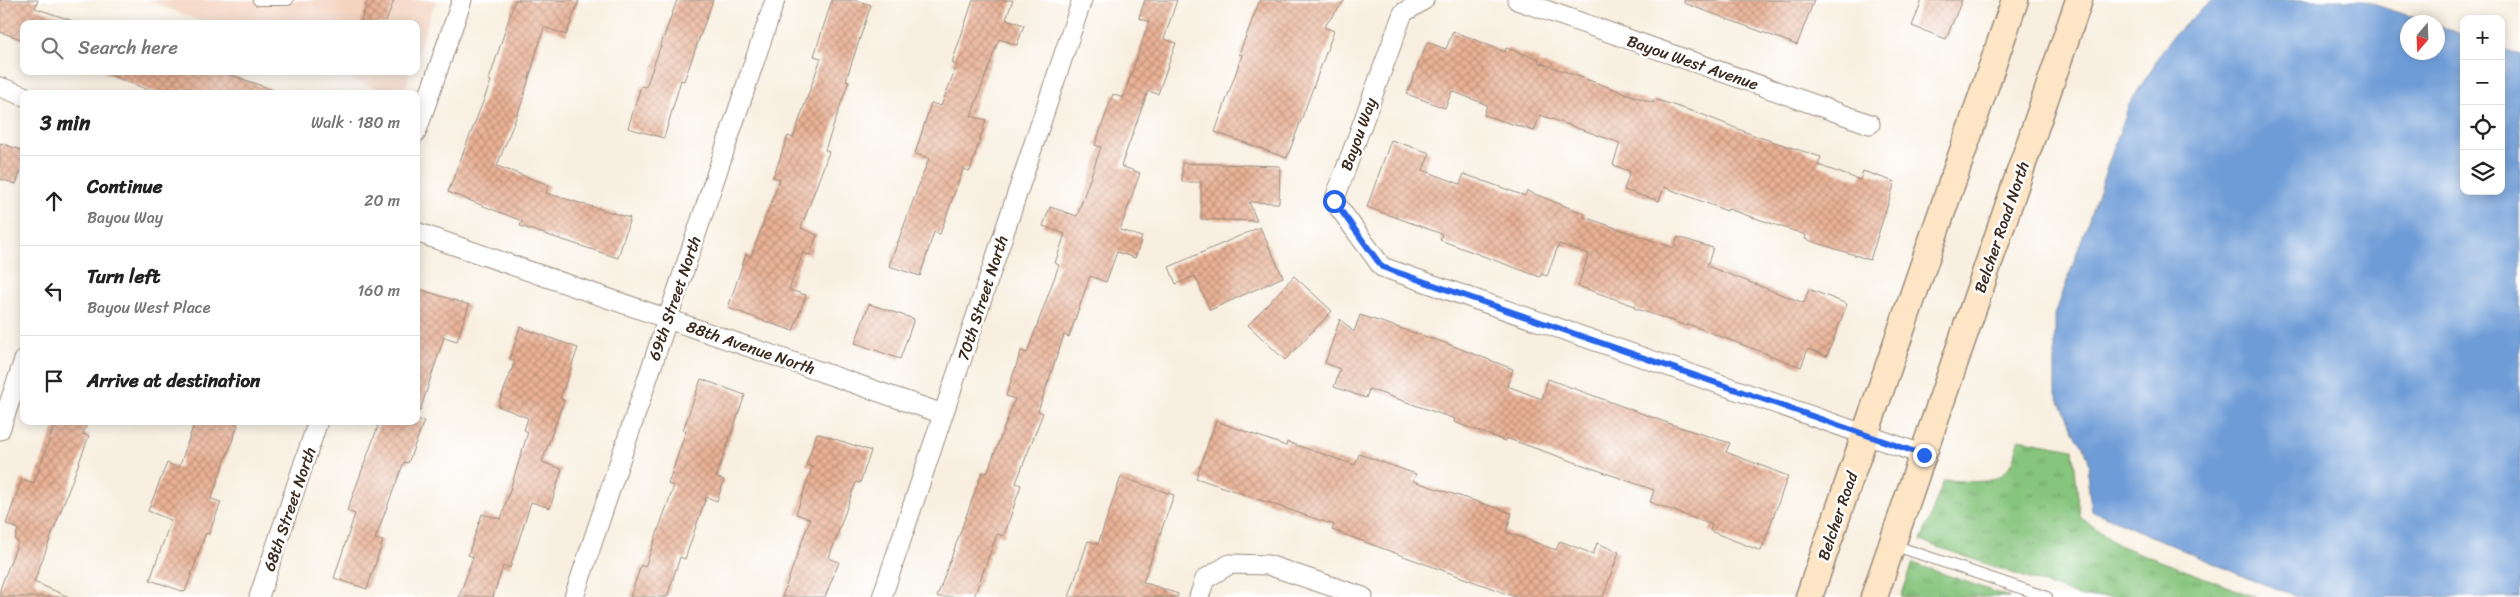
<!DOCTYPE html>
<meta charset="utf-8">
<style>
:root{--surface:#fff;--page:#f6f6f6;--text:#222;--muted:#767676;--line:#e0e0e0}
body{margin:0;font-family:Sriracha,sans-serif;background:var(--page);color:var(--text)}
.controls{position:absolute;right:15px;top:15px;display:grid;overflow:hidden;border-radius:10px;box-shadow:0 2px 12px #0003}
.controls button{width:45px;height:45px;display:grid;place-items:center;padding:0;border:0;border-bottom:1px solid var(--line);background:var(--surface);color:var(--text);font:25px sans-serif}
.compass{position:absolute;left:2400px;top:15px;width:45px;height:45px;border-radius:50%;background:var(--surface);box-shadow:0 2px 12px #0003;rotate:199deg}
.stop{position:absolute;width:15px;height:15px;margin:-11px;border:4px solid #2563eb;border-radius:50%;background:#fff}
.stop.end{background:#2563eb;border-color:#fff;box-shadow:0 1px 5px #0008}
.list{margin:0;padding:0;list-style:none}
h2{display:flex;justify-content:space-between;align-items:center;height:65px;margin:0;padding:0 20px;font-size:21px}
h2 small{font-size:16px;font-weight:400;color:var(--muted)}
.list li{display:grid;grid-template-columns:32px 1fr auto;gap:15px;align-items:center;box-sizing:border-box;height:90px;padding:0 20px;border-top:1px solid var(--line)}
.list b{display:block;font-size:19px;white-space:nowrap}
.list p{margin:0;font-size:16px;white-space:nowrap;color:var(--muted)}
.list em{font-size:16px;font-style:normal;color:var(--muted)}
.icon{flex:none;width:28px;height:28px;fill:none;stroke:currentColor;stroke-width:2;stroke-linecap:round;stroke-linejoin:round}
.map{position:relative;flex:none;width:2520px;height:597px;overflow:hidden}
.search{position:absolute;background:var(--surface);box-shadow:0 2px 12px #0003;left:20px;top:20px;width:400px;height:55px;display:flex;align-items:center;gap:12px;box-sizing:border-box;padding:0 18px;border-radius:10px;color:var(--muted);font-size:19px}
.panel{position:absolute;background:var(--surface);box-shadow:0 2px 12px #0003;left:20px;top:90px;width:400px;height:335px;border-radius:10px}
.map>svg:first-child{display:block}
</style>
<div class="map">
<svg width="2520" height="597" viewBox="0 0 2520 597">
<defs>
<pattern id="grass-tufts" width="24" height="20" patternUnits="userSpaceOnUse" patternTransform="scale(1.25)"><rect width="24" height="20" fill="#86c57d"/><path d="M3 7l-1-3M5 7V3M7 7l1-3M15 17l-1-3M17 17v-4M19 17l1-3" fill="none" stroke="#6fa066"/></pattern>
<pattern id="building-cross-hatch" width="8" height="8" patternUnits="userSpaceOnUse" patternTransform="scale(1.25)"><rect width="8" height="8" fill="#eab296"/><path d="M0 0l8 8M0 8l8-8" fill="none" stroke="#bf917a"/></pattern>
</defs>
<rect width="100%" height="100%" fill="#fff"/>
<filter id="ink" filterUnits="userSpaceOnUse"><feTurbulence type="fractalNoise" baseFrequency=".02" numOctaves="2"/><feDisplacementMap in="SourceGraphic" scale="10" xChannelSelector="R" yChannelSelector="G"/><feConvolveMatrix kernelMatrix="1 2 1 2 8 2 1 2 1" color-interpolation-filters="sRGB"/></filter>
<filter id="wash" filterUnits="userSpaceOnUse"><feTurbulence type="fractalNoise" baseFrequency=".0096" numOctaves="4" result="noise"/><feDisplacementMap in="SourceGraphic" scale="20" xChannelSelector="R" yChannelSelector="G"/><feGaussianBlur stdDeviation="1.12" result="paint"/><feColorMatrix in="noise" values="0 0 0 0 0 0 0 0 0 0 0 0 0 0 0 0 0 1.4 0 .05"/><feComposite in="paint" operator="in"/></filter>
<g filter="url(#wash)">
<rect width="100%" height="100%" fill="#f8efe0"/>
<path fill="#f4d3c0" d="M 146,0 L 436,0 L 416,57 L 416,24 L 208,24 Z
M 331,71 L 411,71 L 403,94 L 389,94 Z"/>
<path fill="url(#grass-tufts)" stroke="#60784e" d="M 2019,439 L 2073,449 L 2080,517 L 2118,545 L 2256,597 L 2081,597 L 1921,541 L 1944,480 C 1985,482 2009,489 2019,439 Z
M 1913,563 L 2009,597 L 1901,597 Z"/>
<path fill="#6e9cd7" stroke="#54637a" d="M 2212,0 L 2361,0 L 2427,22 L 2408,22 L 2408,52 L 2438,52 L 2438,26 L 2464,35 L 2464,191 L 2501,191 L 2501,48 L 2520,54 L 2520,597 L 2301,597 L 2254,581 L 2091,510 L 2087,473 L 2090,465 L 2084,446 L 2078,440 L 2055,392 L 2055,315 L 2129,105 L 2171,38 Z"/>
<g id="blocks">
<path fill="url(#building-cross-hatch)" d="M 0,0 L 38,0 L 35,8 L 73,21 L 72,24 L 24,24 L 24,40 L 0,32 Z
M 368,0 L 394,0 L 385,24 L 360,24 Z
M 515,0 L 579,0 L 566,35 L 544,27 L 522,102 L 497,166 L 549,185 L 546,193 L 630,218 L 618,258 L 520,226 L 522,221 L 448,192 L 491,81 L 489,80 Z
M 677,0 L 713,0 L 684,81 L 681,80 L 664,138 L 628,128 L 641,86 L 646,87 Z
M 832,0 L 855,0 L 871,5 L 846,80 L 849,81 L 825,150 L 829,152 L 801,228 L 817,235 L 810,255 L 803,253 L 789,290 L 806,295 L 793,331 L 728,308 L 746,254 L 751,256 L 780,179 L 773,177 L 788,136 L 793,138 L 821,58 L 814,56 Z
M 973,0 L 1013,0 L 1006,19 L 1024,25 L 1017,45 L 999,39 L 971,116 L 986,120 L 970,171 L 963,169 L 940,234 L 934,232 L 920,276 L 889,266 L 929,158 L 915,154 L 931,103 L 941,106 L 957,65 L 952,63 Z
M 1145,0 L 1177,0 L 1164,39 L 1176,43 L 1158,94 L 1148,91 L 1121,166 L 1140,173 L 1120,230 L 1142,237 L 1135,258 L 1117,252 L 1106,282 L 1090,276 L 1069,337 L 1064,335 L 1038,411 L 1043,413 L 1016,483 L 1021,485 L 1004,536 L 997,534 L 974,597 L 937,597 L 982,472 L 987,473 L 1015,399 L 1006,396 L 1021,351 L 1027,353 L 1059,265 L 1055,263 L 1065,234 L 1043,226 L 1050,207 L 1077,216 L 1101,147 L 1095,145 L 1113,94 L 1123,98 L 1149,22 L 1139,18 Z
M 1260,0 L 1345,0 L 1324,27 L 1334,31 L 1287,158 L 1215,132 L 1242,55 L 1239,54 Z
M 1684,0 L 1814,0 L 1797,45 L 1684,3 Z
M 1922,0 L 1962,0 L 1946,39 L 1912,26 Z
M 1453,31 L 1505,52 L 1506,48 L 1539,59 L 1538,62 L 1653,103 L 1654,99 L 1701,114 L 1753,135 L 1821,157 L 1818,165 L 1860,180 L 1863,171 L 1895,182 L 1870,260 L 1805,239 L 1806,235 L 1728,209 L 1727,211 L 1664,187 L 1659,201 L 1624,190 L 1630,171 L 1613,165 L 1620,143 L 1540,115 L 1534,131 L 1484,115 L 1487,105 L 1452,91 L 1445,108 L 1407,94 L 1427,42 L 1446,49 Z
M 105,71 L 220,71 L 276,91 L 276,94 L 159,94 L 105,73 Z
M 1391,140 L 1430,153 L 1423,170 L 1460,184 L 1464,174 L 1525,196 L 1527,191 L 1585,214 L 1584,217 L 1674,248 L 1678,237 L 1713,248 L 1707,266 L 1804,303 L 1809,289 L 1847,304 L 1827,356 L 1808,349 L 1801,367 L 1688,324 L 1687,326 L 1634,308 L 1635,306 L 1578,286 L 1589,254 L 1559,244 L 1547,276 L 1541,274 L 1540,277 L 1440,240 L 1442,234 L 1367,207 Z
M 0,143 L 24,151 L 24,162 L 16,184 L 0,179 Z
M 1182,163 L 1280,166 L 1279,203 L 1249,202 L 1257,221 L 1201,219 L 1201,182 L 1182,182 Z
M 1260,227 L 1283,277 L 1210,310 L 1195,276 L 1176,284 L 1169,267 Z
M 1294,276 L 1332,311 L 1285,360 L 1248,325 Z
M 416,288 L 469,305 L 457,341 L 444,337 L 420,411 L 416,411 Z
M 869,304 L 914,319 L 900,359 L 855,343 Z
M 1360,315 L 1448,344 L 1513,369 L 1507,386 L 1542,399 L 1548,379 L 1676,426 L 1730,443 L 1726,452 L 1788,476 L 1761,551 L 1710,531 L 1712,525 L 1650,502 L 1654,490 L 1506,438 L 1505,441 L 1454,422 L 1455,419 L 1369,389 L 1366,398 L 1334,387 L 1340,369 L 1325,363 L 1340,319 L 1354,332 Z
M 520,327 L 578,348 L 560,399 L 564,400 L 542,462 L 562,469 L 550,508 L 531,502 L 510,568 L 503,566 L 493,597 L 459,597 L 473,557 L 468,555 L 482,514 L 501,519 L 528,432 L 524,430 L 528,418 L 498,406 L 515,361 L 510,359 Z
M 701,379 L 745,395 L 716,477 L 724,480 L 717,501 L 706,497 L 685,559 L 680,557 L 667,597 L 630,597 L 641,565 L 645,567 L 674,486 L 668,484 L 686,431 L 683,430 Z
M 56,421 L 88,421 L 83,434 L 89,436 L 34,582 L 69,597 L 0,597 L 0,589 L 18,542 L 15,540 L 18,529 L 6,524 L 22,479 L 34,483 Z
M 195,421 L 227,421 L 238,425 L 211,499 L 221,502 L 209,534 L 206,533 L 185,592 L 150,580 L 171,520 L 148,511 L 167,463 L 179,468 Z
M 380,421 L 424,421 L 408,463 L 404,462 L 375,539 L 383,541 L 367,589 L 334,578 L 355,514 L 347,511 Z
M 1216,421 L 1286,446 L 1287,442 L 1355,465 L 1359,454 L 1416,474 L 1413,481 L 1512,513 L 1506,532 L 1556,550 L 1560,541 L 1593,554 L 1597,543 L 1619,552 L 1603,597 L 1516,597 L 1332,530 L 1334,525 L 1196,478 Z
M 817,433 L 871,451 L 860,483 L 856,482 L 829,558 L 839,562 L 825,597 L 782,597 L 810,519 L 796,514 L 812,467 L 806,465 Z
M 1121,477 L 1174,495 L 1143,582 L 1178,594 L 1177,597 L 1069,597 L 1088,541 L 1098,544 Z"/>
</g>
</g>
<g filter="url(#ink)">
<use href="#blocks" fill-opacity="0" stroke="#9a8c7f" stroke-width="1"/>
<g fill="none" stroke-linecap="round" stroke-linejoin="round">
<g stroke="#9a8c7f" stroke-width="12">
<path id="service" d="M 258,0 L 288,0
M 1893,545 L 2047,597"/>
</g>
<g stroke="#9a8c7f" stroke-width="21">
<path id="minor" d="M 1424,0 L 1403,13 L 1334,201 L 1382,267 L 1924,455
M 1517,0 L 1870,124
M 0,87 L 24,96
M 416,133 L 462,0
M 416,232 L 943,414
M 0,430 L 24,360
M 259,597 L 318,421
M 574,597 L 775,0
M 882,597 L 1082,0
M 1199,597 L 1205,579 L 1230,564 L 1268,565 L 1363,597"/>
</g>
<g stroke="#9a8c7f" stroke-width="29">
<path id="secondary" d="M 1809,597 L 2015,0
M 1874,597 L 2079,0"/>
</g>
<use href="#service" stroke="#fff" stroke-width="10"/>
<use href="#minor" stroke="#fff" stroke-width="19"/>
<use href="#secondary" stroke="#fde5c5" stroke-width="26"/>
</g>
</g>
<g fill="none" stroke-linecap="round" stroke-linejoin="round" filter="url(#ink)">
<path stroke="#2563eb" stroke-width="6" d="M 1334,201 L 1382,267 L 1924,455"/>
</g>
<g text-anchor="middle" stroke-width="5" stroke-linejoin="round" paint-order="stroke">
<g font-size="16" fill="#3b2a1e" stroke="#fff">
<text transform="translate(1693 62) rotate(19)" y="6">Bayou West Avenue</text>
<text transform="translate(1358 134) rotate(-70)" y="6">Bayou Way</text>
<text transform="translate(2001 227) rotate(-71)" y="6">Belcher Road North</text>
<text transform="translate(674 298) rotate(-71)" y="6">69th Street North</text>
<text transform="translate(982 298) rotate(-72)" y="6">70th Street North</text>
<text transform="translate(751 347) rotate(19)" y="6">88th Avenue North</text>
<text transform="translate(289 509) rotate(-71)" y="6">68th Street North</text>
<text transform="translate(1837 516) rotate(-71)" y="6">Belcher Road</text>
</g>
</g>
</svg>
<div class="controls">
<button>+</button>
<button>−</button>
<button><svg class="icon" aria-label="locate" viewBox="0 0 24 24"><circle cx="12" cy="12" r="6"/><path d="M12 2v4M12 18v4M2 12h4M18 12h4"/></svg></button>
<button><svg class="icon" aria-label="layers" viewBox="0 0 24 24"><path d="M12 4l9 5-9 5-9-5zM3 14l9 5 9-5"/></svg></button>
</div>
<svg class="compass" viewBox="-18 -18 36 36"><path d="M0-13l5 13h-10z" fill="#e53935"/><path d="M0 13l5-13h-10z" fill="#767676"/></svg>
<div class="stop" style="left:1334px;top:201px"></div>
<div class="stop end" style="left:1924px;top:455px"></div>
<div class="search"><svg class="icon" aria-label="search" viewBox="0 0 24 24"><circle cx="10" cy="10" r="6"/><path d="M15 15l6 6"/></svg>Search here</div>
<section class="panel">
<h2>3 min<small>Walk · 180 m</small></h2>
<ul class="list">
<li><svg class="icon" aria-label="ahead" viewBox="0 0 24 24"><path d="M12 20V5M6 11l6-6 6 6"/></svg><div><b>Continue</b><p>Bayou Way</p></div><em>20 m</em></li>
<li><svg class="icon" aria-label="left" viewBox="0 0 24 24"><path d="M17 20v-9H6M10 6l-5 5 5 5"/></svg><div><b>Turn left</b><p>Bayou West Place</p></div><em>160 m</em></li>
<li><svg class="icon" aria-label="arrive" viewBox="0 0 24 24"><path d="M6 21V4h12l-3 4 3 4H6"/></svg><div><b>Arrive at destination</b></div></li>
</ul>
</section>
</div>
